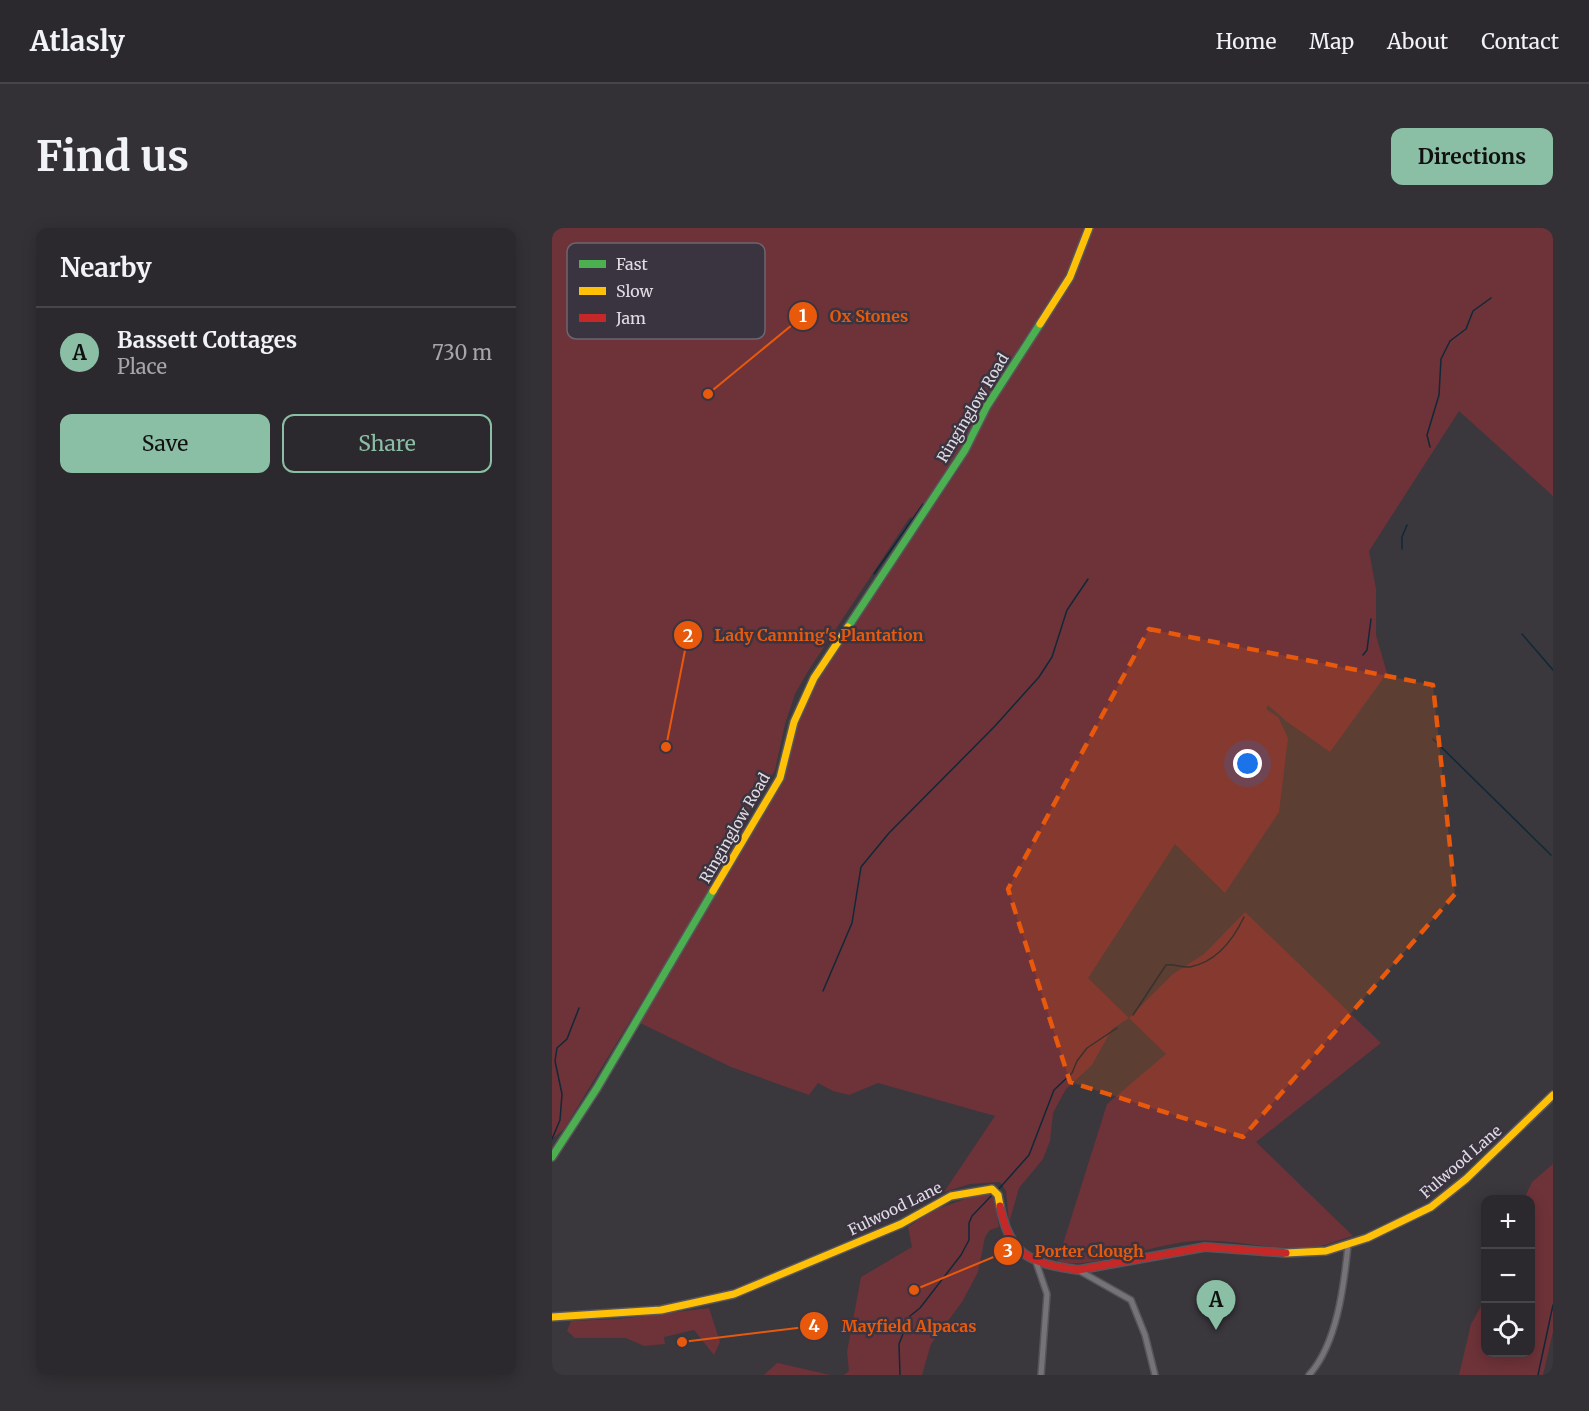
<!DOCTYPE html>
<meta charset="utf-8">
<style>
:root{--surface:#2c292e;--page:#343136;--text:#f1f3f6;--muted:#a6a6aa;--line:#48454a;--accent:#8abfa5}
body{margin:0;font-family:Merriweather,serif;background:var(--page);color:var(--text)}
.controls{position:absolute;right:18px;bottom:18px;display:grid;overflow:hidden;border-radius:12px;box-shadow:0 3px 15px #0003}
.controls button{width:54px;height:54px;display:grid;place-items:center;padding:0;border:0;border-bottom:2px solid var(--line);background:var(--surface);color:var(--text);font:30px sans-serif}
.you{position:absolute;left:696px;top:536px;width:21px;height:21px;margin:-15px;border:4px solid #fff;border-radius:50%;background:#1a73e8;box-shadow:0 0 0 9px #1a73e833}
.badge{display:grid;place-items:center;width:39px;height:39px;border-radius:50%;background:var(--accent);color:#111;font-size:20px;font-weight:700}
.pin{position:absolute;translate:-50% -50px;filter:drop-shadow(0 2px 3px #0008)}
.pin::after{content:'';position:absolute;top:32px;width:21px;height:18px;background:inherit;clip-path:polygon(0 0,100% 0,50% 100%)}
.list{margin:0;padding:0;list-style:none}
h2{display:flex;justify-content:space-between;align-items:center;height:78px;margin:0;padding:0 24px;font-size:26px}
h2 small{font-size:20px;font-weight:400;color:var(--muted)}
.list li{display:grid;grid-template-columns:39px 1fr auto;gap:18px;align-items:center;box-sizing:border-box;height:90px;padding:0 24px;border-top:2px solid var(--line)}
.list b{display:block;font-size:22px;white-space:nowrap}
.list p{margin:0;font-size:20px;white-space:nowrap;color:var(--muted)}
.list em{font-size:20px;font-style:normal;color:var(--muted)}
.actions{display:flex;gap:12px;padding:18px 24px}
.actions a{flex:1;padding:14px 0;border:2px solid var(--accent);border-radius:12px;text-align:center;font-size:21px;color:var(--accent)}
.actions .main{background:var(--accent);color:#111}
.icon{flex:none;width:33px;height:33px;fill:none;stroke:currentColor;stroke-width:2;stroke-linecap:round;stroke-linejoin:round}
.map{position:relative;flex:none;width:1001px;height:1147px;overflow:hidden;border-radius:12px}
header{display:flex;align-items:center;gap:36px;box-sizing:border-box;height:84px;padding:0 30px;background:var(--surface);border-bottom:2px solid var(--line)}
header strong{font-size:28px}
nav{display:flex;gap:33px;margin-inline-start:auto;font-size:21px}
.intro{display:flex;align-items:center;justify-content:space-between;box-sizing:border-box;height:144px;padding:0 36px}
h1{margin:0;font-size:42px}
.button{padding:15px 27px;border-radius:12px;background:var(--accent);color:#111;font-size:21px;font-weight:700}
main{display:flex;gap:36px;padding:0 36px}
aside{flex:1;background:var(--surface);border-radius:12px;box-shadow:0 3px 15px #0003}
.map>svg:first-child{display:block}
</style>
<header>
<strong>Atlasly</strong>
<nav><a>Home</a><a>Map</a><a>About</a><a>Contact</a></nav>
</header>
<div class="intro"><h1>Find us</h1><a class="button">Directions</a></div>
<main>
<aside>
<h2>Nearby<small></small></h2>
<ul class="list">
<li><span class="badge">A</span><div><b>Bassett Cottages</b><p>Place</p></div><em>730 m</em></li>
</ul>
<div class="actions"><a class="main">Save</a><a>Share</a></div>
</aside>
<div class="map">
<svg width="1001" height="1147" viewBox="0 0 1001 1147">
<rect width="100%" height="100%" fill="#3a373d"/>
<path fill="#6e3339" d="M 0,0 L 531,0 L 525,23 L 511,52 L 430,176 L 409,219 L 362,291 L 358,289 L 256,443 L 243,466 L 233,496 L 223,542 L 194,589 L 191,608 L 12,901 L 0,911 Z
M 540,0 L 1001,0 L 1001,268 L 907,183 L 817,323 L 824,361 L 824,407 L 835,445 L 778,524 L 734,493 L 716,477 L 714,481 L 726,489 L 736,510 L 727,584 L 673,665 L 623,616 L 536,750 L 577,790 L 621,746 L 652,726 L 693,684 L 829,815 L 704,914 L 801,1008 C 789,1011 775,1018 761,1019 C 721,1024 682,1010 642,1013 C 596,1017 552,1039 505,1035 L 555,876 L 614,826 L 577,790 L 560,801 L 540,837 L 514,861 L 509,870 L 501,885 L 498,913 L 491,931 L 467,960 L 457,995 L 454,963 L 448,954 L 418,956 L 392,964 L 443,888 L 326,855 L 297,867 L 281,863 L 266,855 L 257,867 L 179,839 L 88,795 L 232,551 L 246,493 L 263,453 L 408,239 L 435,185 L 521,51 Z
M 1001,936 L 1001,1104 L 991,1147 L 907,1147 L 919,1096 L 933,1071 L 933,1124 L 978,1124 L 978,972 L 972,971 L 980,954 Z
M 430,965 L 438,965 L 442,971 L 447,999 L 438,1002 L 433,1009 L 426,1044 L 410,1074 L 379,1116 L 370,1147 L 292,1147 L 297,1143 L 295,1124 L 309,1049 L 360,1019 L 356,999 L 382,982 Z
M 157,1080 L 168,1114 L 162,1127 L 142,1102 L 112,1109 L 113,1116 L 92,1118 L 74,1110 L 23,1110 L 15,1103 L 19,1093 L 68,1091 Z
M 225,1135 L 226,1135 L 278,1147 L 212,1147 Z"/>
<g fill="none" stroke-linecap="round" stroke-linejoin="round">
<path stroke="#102838" stroke-width="1.5" d="M 878,219 L 875,207 L 887,167 L 889,131 L 898,113 L 914,101 L 921,83 L 939,70
M 850,321 L 850,309 L 855,297
M 322,346 L 371,276
M 970,406 L 1001,442
M 811,427 L 815,422 L 819,391
M 881,511 L 999,627
M 271,763 L 300,695 L 309,639 L 337,605 L 443,498 L 487,449 L 500,429 L 515,382 L 536,351
M 581,787 L 614,737 C 623,736 630,740 638,739 C 664,734 681,712 692,689
M 0,911 L 8,892 L 10,866 L 3,833 L 5,820 L 15,811 L 27,780
M 445,963 L 477,927 L 502,862 L 520,845 L 525,833 L 535,820 L 565,800
M 348,1147 L 347,1116 L 358,1088 L 368,1080 L 409,1027 L 417,1012 L 417,995 L 420,988 L 441,966
M 986,1147 L 1001,1077"/>
<g stroke="#57555a" stroke-width="8">
<path id="street" d="M 484,1034 L 495,1066 L 489,1147
M 526,1042 L 579,1072 L 593,1107 L 603,1147
M 757,1147 C 785,1116 792,1058 796,1017"/>
</g>
<g stroke="#57555a" stroke-width="10">
<path id="fast" d="M 296,399 L 413,222 L 435,178 L 488,96
M 0,929 L 45,860 L 161,663"/>
</g>
<g stroke="#57555a" stroke-width="10">
<path id="slow" d="M 488,96 L 518,49 L 537,0
M 161,663 L 228,550 L 242,494 L 262,450 L 296,399
M 734,1025 L 774,1023 L 815,1010 L 879,979 L 914,951 L 1001,867
M 0,1089 L 109,1082 L 182,1066 L 349,996 L 399,968 L 440,961 L 446,967 L 448,978"/>
</g>
<g stroke="#57555a" stroke-width="10">
<path id="jam" d="M 448,978 C 458,1028 478,1035 526,1042 L 653,1019 L 734,1025"/>
</g>
<use href="#street" stroke="#767378" stroke-width="5"/>
<use href="#fast" stroke="#4caf50" stroke-width="7"/>
<use href="#slow" stroke="#ffc107" stroke-width="7"/>
<use href="#jam" stroke="#c62828" stroke-width="7"/>
</g>
<path fill="#e8590c" fill-opacity="0.2" stroke="#e8590c" stroke-width="4.5" stroke-dasharray="12 8" stroke-linejoin="round" d="M 597,401 L 881,457 L 903,666 L 691,909 L 518,854 L 456,661 Z"/>
<g text-anchor="middle" stroke-width="5" stroke-linejoin="round" paint-order="stroke">
<g font-size="15" fill="#e0dce4" stroke="#3a3440">
<text transform="translate(421 180) rotate(-59)" y="5">Ringinglow Road</text>
<text transform="translate(183 600) rotate(-60)" y="5">Ringinglow Road</text>
<text transform="translate(909 934) rotate(-41)" y="5">Fulwood Lane</text>
<text transform="translate(343 981) rotate(-26)" y="5">Fulwood Lane</text>
</g>
</g>
<rect x="15" y="15" width="198" height="96" rx="9" fill="#3a3440" stroke="#6c6671" stroke-width="1.5"/>
<rect x="27" y="32" width="27" height="8" fill="#4caf50"/>
<rect x="27" y="59" width="27" height="8" fill="#ffc107"/>
<rect x="27" y="86" width="27" height="8" fill="#c62828"/>
<g font-size="16" fill="#e0dce4">
<text x="64" y="42">Fast</text>
<text x="64" y="69">Slow</text>
<text x="64" y="96">Jam</text>
</g>
<path fill="none" stroke="#e8590c" stroke-width="2" d="M156 166L251 88M114 519L136 407M362 1062L456 1023M130 1114L262 1098"/>
<g fill="#e8590c" stroke="#3a3440" stroke-width="2">
<circle cx="156" cy="166" r="6"/>
<circle cx="114" cy="519" r="6"/>
<circle cx="362" cy="1062" r="6"/>
<circle cx="130" cy="1114" r="6"/>
<circle cx="251" cy="88" r="15"/>
<circle cx="136" cy="407" r="15"/>
<circle cx="456" cy="1023" r="15"/>
<circle cx="262" cy="1098" r="15"/>
</g>
<g font-size="18" text-anchor="middle" font-weight="bold" fill="#fff">
<text x="251" y="94">1</text>
<text x="136" y="414">2</text>
<text x="456" y="1029">3</text>
<text x="262" y="1104">4</text>
</g>
<g font-size="16" text-anchor="middle" font-weight="bold" fill="#e8590c" stroke="#3a3440" stroke-width="5" stroke-linejoin="round" paint-order="stroke">
<text x="317" y="94">Ox Stones</text>
<text x="267" y="413">Lady Canning's Plantation</text>
<text x="537" y="1029">Porter Clough</text>
<text x="357" y="1104">Mayfield Alpacas</text>
</g>
</svg>
<div class="controls">
<button>+</button>
<button>−</button>
<button><svg class="icon" aria-label="locate" viewBox="0 0 24 24"><circle cx="12" cy="12" r="6"/><path d="M12 2v4M12 18v4M2 12h4M18 12h4"/></svg></button>
</div>
<div class="you"></div>
<div class="pin badge" style="left:664px;top:1102px">A</div>
</div>
</main>
